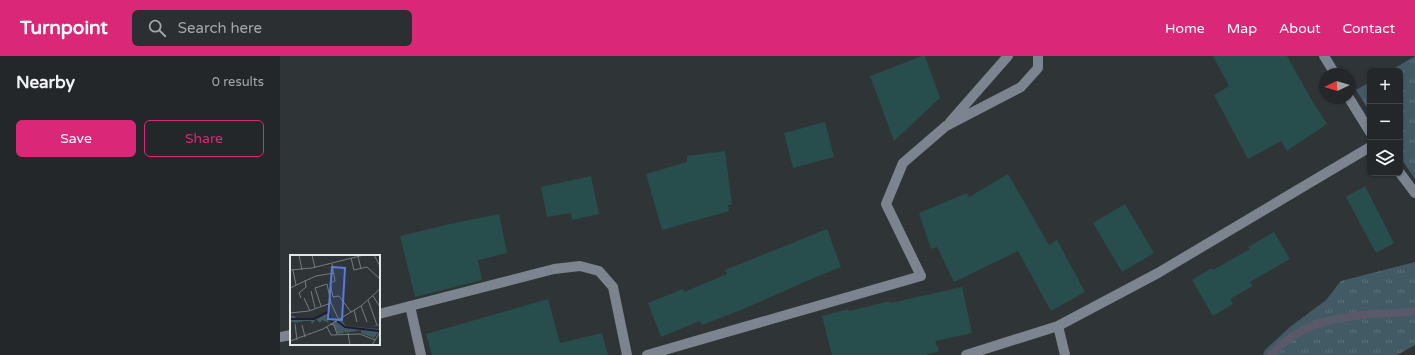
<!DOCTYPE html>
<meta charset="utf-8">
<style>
:root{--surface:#232729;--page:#2b2f31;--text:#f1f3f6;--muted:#a3a5a8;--line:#404446;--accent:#db2777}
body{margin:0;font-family:"Varela Round",sans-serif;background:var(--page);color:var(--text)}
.controls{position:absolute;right:12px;top:12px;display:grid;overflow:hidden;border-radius:6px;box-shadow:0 1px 3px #0004}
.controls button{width:36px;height:36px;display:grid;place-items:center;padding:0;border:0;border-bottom:1px solid var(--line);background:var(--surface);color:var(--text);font:20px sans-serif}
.compass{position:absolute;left:1039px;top:12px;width:36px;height:36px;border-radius:50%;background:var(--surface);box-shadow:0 1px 3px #0004;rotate:266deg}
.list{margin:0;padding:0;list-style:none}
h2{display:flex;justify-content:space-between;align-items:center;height:52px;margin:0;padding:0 16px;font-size:17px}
h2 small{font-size:13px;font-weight:400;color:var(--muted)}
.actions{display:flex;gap:8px;padding:12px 16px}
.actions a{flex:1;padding:9px 0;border:1px solid var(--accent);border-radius:6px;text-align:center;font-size:14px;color:var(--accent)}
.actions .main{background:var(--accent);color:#fff}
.icon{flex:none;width:22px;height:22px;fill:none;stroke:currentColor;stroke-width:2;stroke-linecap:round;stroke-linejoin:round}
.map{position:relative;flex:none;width:1135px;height:299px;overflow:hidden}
header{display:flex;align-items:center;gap:24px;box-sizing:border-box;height:56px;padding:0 20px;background:var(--accent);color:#fff}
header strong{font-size:19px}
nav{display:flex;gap:22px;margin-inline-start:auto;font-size:14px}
.search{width:280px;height:36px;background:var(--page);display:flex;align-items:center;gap:10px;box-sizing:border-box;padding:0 14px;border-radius:6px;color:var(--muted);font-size:15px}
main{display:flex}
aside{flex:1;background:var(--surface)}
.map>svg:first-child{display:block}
</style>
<header>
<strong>Turnpoint</strong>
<div class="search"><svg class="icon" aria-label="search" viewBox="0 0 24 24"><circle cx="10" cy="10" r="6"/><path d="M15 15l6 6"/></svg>Search here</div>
<nav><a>Home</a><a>Map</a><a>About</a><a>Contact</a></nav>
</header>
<main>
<aside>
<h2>Nearby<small>0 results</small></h2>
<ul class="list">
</ul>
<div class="actions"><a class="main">Save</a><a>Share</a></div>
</aside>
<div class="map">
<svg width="1135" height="299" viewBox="0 0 1135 299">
<defs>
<pattern id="grass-tufts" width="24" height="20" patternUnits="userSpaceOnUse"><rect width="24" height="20" fill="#425a64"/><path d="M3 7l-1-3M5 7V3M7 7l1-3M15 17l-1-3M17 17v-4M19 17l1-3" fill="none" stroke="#5d727a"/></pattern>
</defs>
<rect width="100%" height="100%" fill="#2f3437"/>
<path fill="url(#grass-tufts)" d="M 1135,0 L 1135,123 L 1120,101 L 1120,15 L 1110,15 Z
M 1090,26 L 1090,56 L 1076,34 Z
M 1135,206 L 1135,289 L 1117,299 L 983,299 L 985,294 L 1010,271 L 1046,244 L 1061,225 Z"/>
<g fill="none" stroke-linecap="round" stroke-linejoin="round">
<path stroke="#595969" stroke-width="8" d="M 991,299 C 1015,271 1047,263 1082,259 C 1100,257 1118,258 1135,255"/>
</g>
<path fill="#284d4d" d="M 642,0 L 645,0 L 660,42 L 614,85 L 590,20 Z
M 933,0 L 1007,0 L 1031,43 L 1047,68 L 1007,95 L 1001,85 L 968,103 L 934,39 L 949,30 Z
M 545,66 L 554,101 L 513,112 L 504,77 Z
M 445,95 L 452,149 L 448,149 L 449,155 L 382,174 L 366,118 L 407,106 L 407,100 Z
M 728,118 L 769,189 L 777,184 L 805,236 L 771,255 L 738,195 L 674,226 L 657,191 L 651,193 L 639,157 L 687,137 L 689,141 Z
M 311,120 L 319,158 L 292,164 L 291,157 L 267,161 L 261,131 Z
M 1085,130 L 1114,187 L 1096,197 L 1066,141 Z
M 845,148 L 874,197 L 842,216 L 813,167 Z
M 219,158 L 227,197 L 198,204 L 202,224 L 135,241 L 120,180 L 170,168 Z
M 547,173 L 561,211 L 536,221 L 461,254 L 422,269 L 420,265 L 381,281 L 368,247 L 403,233 L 404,236 L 447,218 L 445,214 Z
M 994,176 L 1010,203 L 970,226 L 973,230 L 950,243 L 953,248 L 933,260 L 912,224 L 932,212 L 933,214 L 970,193 L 968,191 Z
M 682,231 L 692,277 L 655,285 L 659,295 L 646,299 L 552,299 L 542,260 L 568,253 L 569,255 L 610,245 L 610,247 Z
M 268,243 L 280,287 L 322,277 L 328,299 L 152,299 L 146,278 Z"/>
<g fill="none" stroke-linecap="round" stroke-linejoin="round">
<path stroke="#7c848f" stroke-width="10" d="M 1044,0 L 1055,18
M 1069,42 L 1090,76
M 670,66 L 728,0
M 1120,117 L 1135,137
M 130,250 L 141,299
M 99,258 L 274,213 L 300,210 L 319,215 L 333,231 L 347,299
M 0,281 L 11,279
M 367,299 L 641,220 L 606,148 L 623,107 L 666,70 L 741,31 L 758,12 L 758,0
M 686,299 L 778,270
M 785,299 L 778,270 L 878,217 L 1090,91"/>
</g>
<g transform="translate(10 199)">
<rect width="90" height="90" fill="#2f3437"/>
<path d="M 38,57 L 43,66 L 36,62 L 39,68 L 32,65 L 30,68 L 26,64 L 22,69 L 21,66 L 14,66 L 5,68 L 3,66 L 0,69 L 0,61 L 5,61 L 6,65 L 23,64 ZM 50,62 L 56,71 L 89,74 L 90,71 L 83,71 L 90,69 L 90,75 L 84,83 L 71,78 L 71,75 L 55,78 L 53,74 L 54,78 L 48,79 L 42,68 Z" fill="#425a64"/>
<path fill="none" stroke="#1e1d33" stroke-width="2" d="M 0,64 L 24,64 L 38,57 L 42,67M 47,66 L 55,72 L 89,76"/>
<path fill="none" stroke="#777b7d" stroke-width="1" d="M 9,0 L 12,15M 22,0 L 25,13M 84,0 L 90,11M 68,1 L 71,14M 61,3 L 64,15 L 77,12 L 90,24M 42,9 L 45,26 L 40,28 L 43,42 L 49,41 L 61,57M 0,15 L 22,13 L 74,0M 3,15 L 6,30M 37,29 L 41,48M 0,33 L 26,21 L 44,18M 21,36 L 25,53M 83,41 L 90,52M 11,43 L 9,38 L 16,32 L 15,25M 14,43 L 20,56M 78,45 L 87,70M 31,51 L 25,33 L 37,29M 71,51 L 77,67M 64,55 L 67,67M 0,58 L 19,56 L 41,48 L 48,63M 5,69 L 7,85M 40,69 L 44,70 L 47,79M 12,70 L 15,82M 37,72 L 41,80 L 70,79 L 85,85M 58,78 L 60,90M 0,86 L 33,74 L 71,51 L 90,34M 82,90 L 90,77"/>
<path fill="#587cdc" fill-opacity="0.15" stroke="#587cdc" stroke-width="2" d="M 42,12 L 55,13 L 52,65 L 38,64 Z"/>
<rect width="90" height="90" fill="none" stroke="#e2e6e7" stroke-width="2"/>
</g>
</svg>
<div class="controls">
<button>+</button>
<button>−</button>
<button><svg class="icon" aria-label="layers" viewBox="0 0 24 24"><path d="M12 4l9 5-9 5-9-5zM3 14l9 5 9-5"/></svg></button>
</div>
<svg class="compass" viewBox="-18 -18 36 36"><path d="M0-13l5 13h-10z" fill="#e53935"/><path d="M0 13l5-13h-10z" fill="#a3a5a8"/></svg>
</div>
</main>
